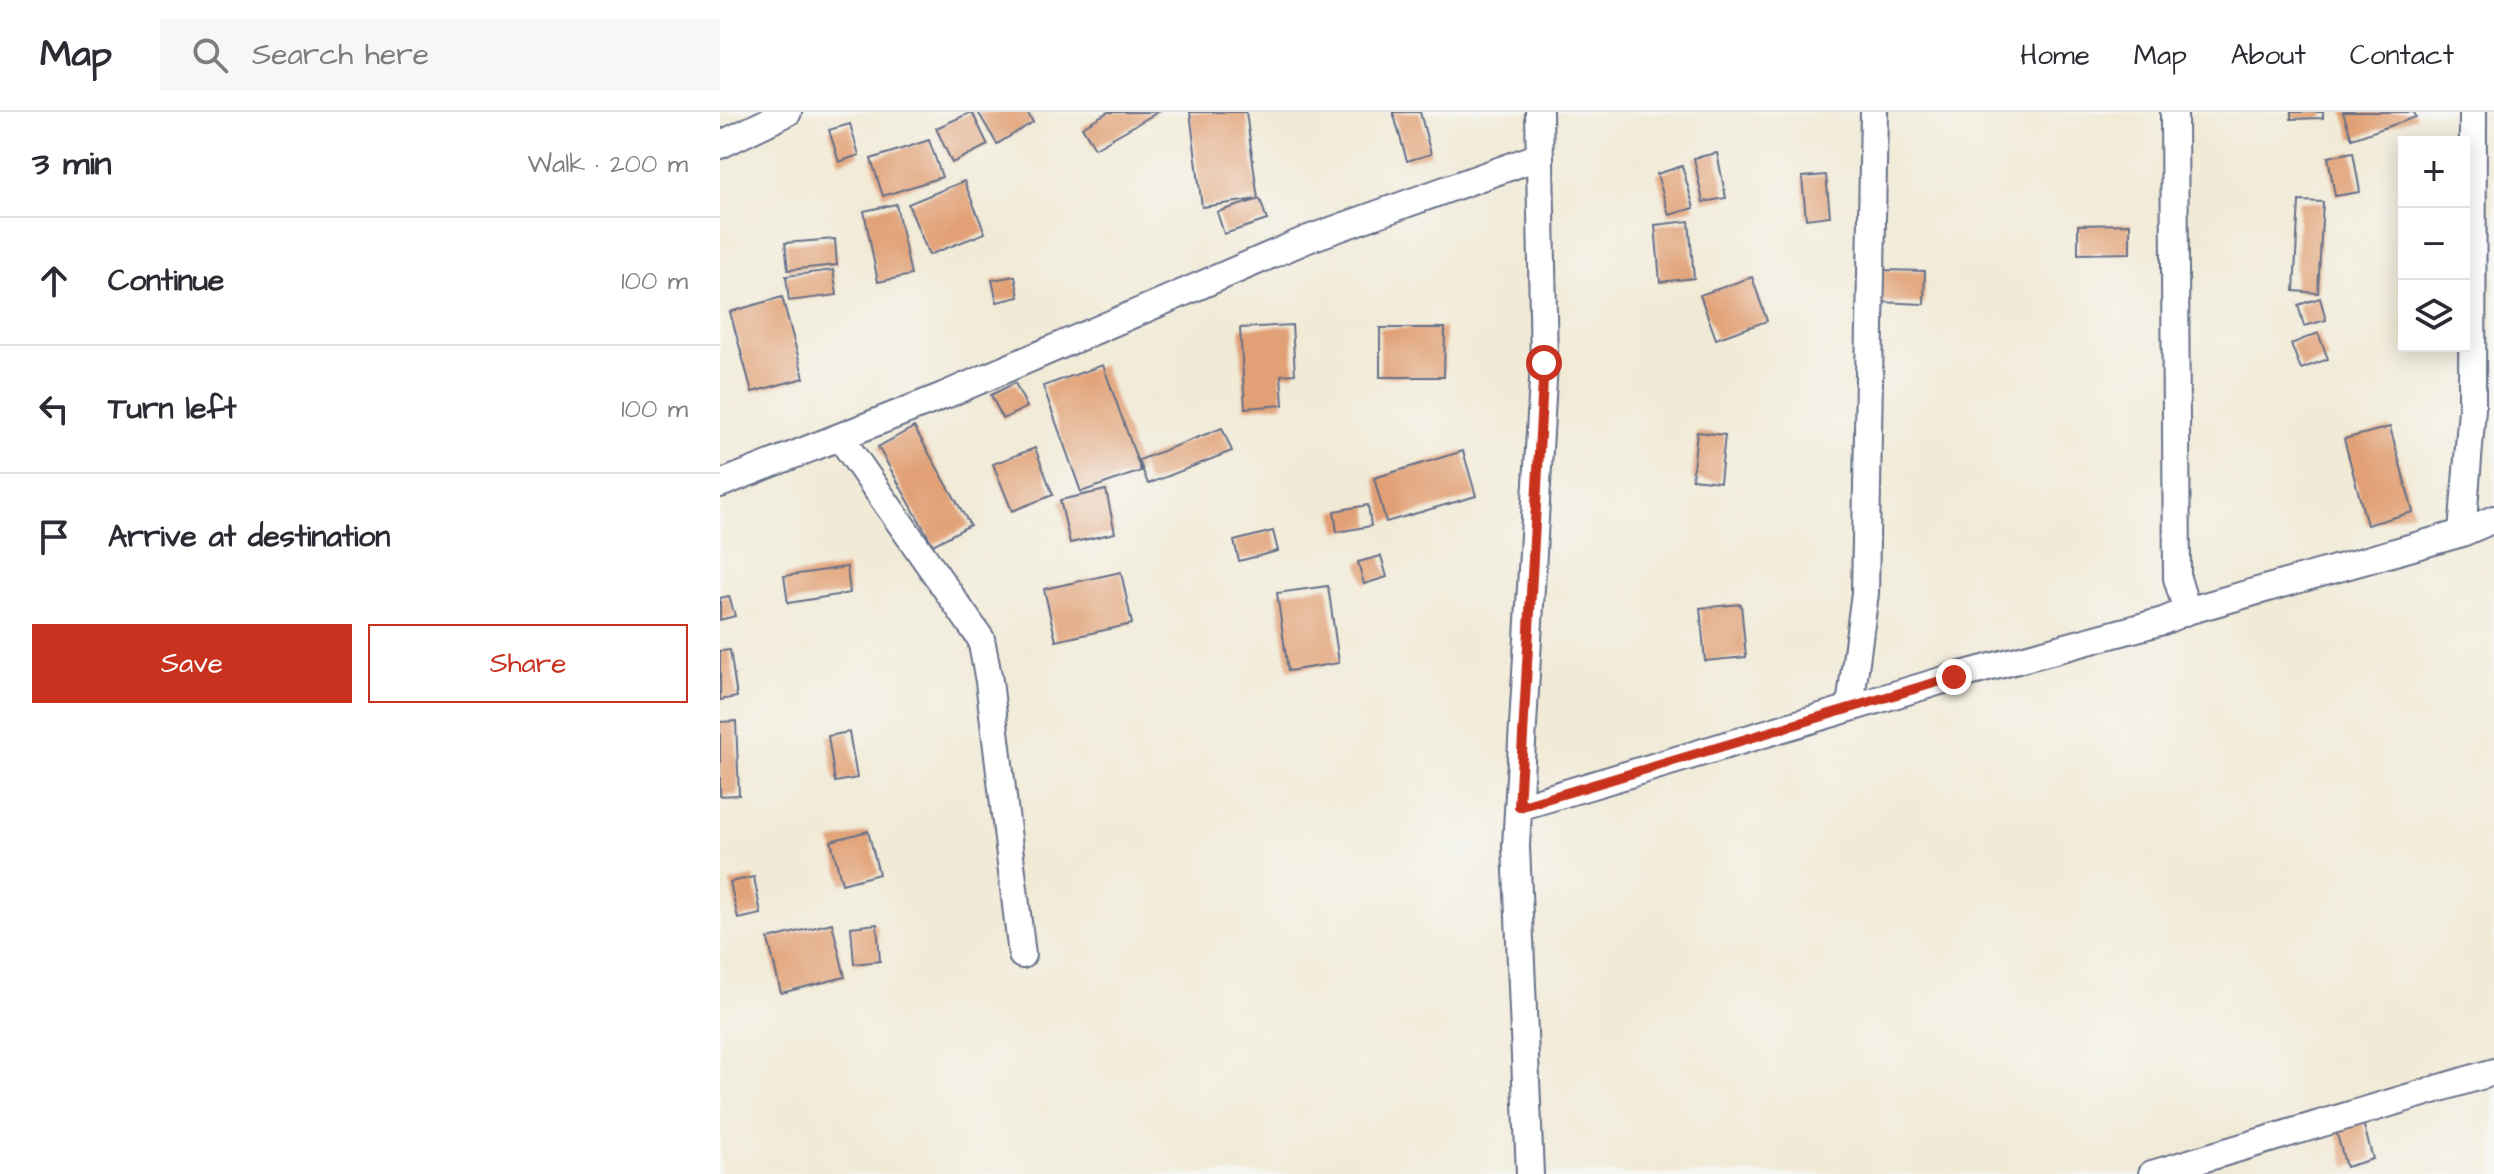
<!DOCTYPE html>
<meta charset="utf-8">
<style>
:root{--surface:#fff;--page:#f7f7f7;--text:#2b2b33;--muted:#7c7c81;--line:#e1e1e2;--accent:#c8321e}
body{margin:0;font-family:"Architects Daughter",sans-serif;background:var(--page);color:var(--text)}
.controls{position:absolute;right:24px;top:24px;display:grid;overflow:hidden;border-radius:0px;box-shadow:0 4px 20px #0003}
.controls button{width:72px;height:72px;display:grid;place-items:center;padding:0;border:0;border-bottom:2px solid var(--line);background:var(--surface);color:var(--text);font:40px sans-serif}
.stop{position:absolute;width:24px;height:24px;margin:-18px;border:6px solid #c8321e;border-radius:50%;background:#fff}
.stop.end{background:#c8321e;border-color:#fff;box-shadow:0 2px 8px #0008}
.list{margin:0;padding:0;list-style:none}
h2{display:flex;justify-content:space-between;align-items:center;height:104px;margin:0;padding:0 32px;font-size:34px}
h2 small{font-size:26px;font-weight:400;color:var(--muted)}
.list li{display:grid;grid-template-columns:52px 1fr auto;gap:24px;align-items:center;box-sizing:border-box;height:128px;padding:0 32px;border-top:2px solid var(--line)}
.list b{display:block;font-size:30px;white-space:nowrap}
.list em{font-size:26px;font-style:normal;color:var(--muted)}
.actions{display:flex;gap:16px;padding:24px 32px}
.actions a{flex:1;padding:18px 0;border:2px solid var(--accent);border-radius:0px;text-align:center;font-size:28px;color:var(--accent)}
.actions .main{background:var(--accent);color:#fff}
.icon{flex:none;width:44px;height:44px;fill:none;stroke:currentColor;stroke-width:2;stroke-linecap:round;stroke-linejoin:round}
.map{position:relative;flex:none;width:1774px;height:1062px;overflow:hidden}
header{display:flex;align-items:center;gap:48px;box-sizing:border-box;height:112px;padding:0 40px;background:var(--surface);border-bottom:2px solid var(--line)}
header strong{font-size:38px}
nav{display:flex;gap:44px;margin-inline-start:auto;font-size:28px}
.search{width:560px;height:72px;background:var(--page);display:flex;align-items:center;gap:20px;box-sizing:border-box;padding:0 28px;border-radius:0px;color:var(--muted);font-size:30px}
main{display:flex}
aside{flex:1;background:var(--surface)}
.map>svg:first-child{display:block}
</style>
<header>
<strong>Map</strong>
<div class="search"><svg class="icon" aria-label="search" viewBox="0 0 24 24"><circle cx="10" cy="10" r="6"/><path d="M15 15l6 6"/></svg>Search here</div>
<nav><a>Home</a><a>Map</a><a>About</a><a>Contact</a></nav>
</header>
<main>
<aside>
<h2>3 min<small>Walk · 200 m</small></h2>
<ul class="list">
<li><svg class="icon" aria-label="ahead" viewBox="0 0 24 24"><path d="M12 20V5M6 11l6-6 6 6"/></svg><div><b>Continue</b></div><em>100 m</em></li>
<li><svg class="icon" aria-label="left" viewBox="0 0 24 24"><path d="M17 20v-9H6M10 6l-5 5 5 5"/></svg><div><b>Turn left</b></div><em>100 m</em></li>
<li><svg class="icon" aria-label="arrive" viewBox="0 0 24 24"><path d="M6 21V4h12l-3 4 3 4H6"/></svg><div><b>Arrive at destination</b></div></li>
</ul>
<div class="actions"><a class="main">Save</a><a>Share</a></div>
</aside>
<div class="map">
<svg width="1774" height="1062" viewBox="0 0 1774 1062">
<rect width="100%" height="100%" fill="#f6f6f2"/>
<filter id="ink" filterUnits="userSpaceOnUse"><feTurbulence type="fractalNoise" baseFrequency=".0125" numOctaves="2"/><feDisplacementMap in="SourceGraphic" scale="16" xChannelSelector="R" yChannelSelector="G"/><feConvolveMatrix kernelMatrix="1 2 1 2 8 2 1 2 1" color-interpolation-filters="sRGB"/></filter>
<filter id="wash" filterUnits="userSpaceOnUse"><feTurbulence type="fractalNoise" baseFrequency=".006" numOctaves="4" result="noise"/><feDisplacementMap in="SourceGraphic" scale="32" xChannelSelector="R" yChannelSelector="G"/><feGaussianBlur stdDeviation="1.8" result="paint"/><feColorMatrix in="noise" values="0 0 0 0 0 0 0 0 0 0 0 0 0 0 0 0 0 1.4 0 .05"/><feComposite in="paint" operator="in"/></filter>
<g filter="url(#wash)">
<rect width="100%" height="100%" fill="#f1ead6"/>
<g id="blocks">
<path fill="#e1a075" d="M 252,0 L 268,33 L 232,51 L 216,16 Z
M 258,0 L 307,0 L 313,10 L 277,32 Z
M 388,0 L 438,0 L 375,36 L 362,15 Z
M 470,0 L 526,0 L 538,87 L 482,95 Z
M 673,0 L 700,0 L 711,42 L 687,49 Z
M 1571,0 L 1603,0 L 1603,6 L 1571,7 Z
M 1623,0 L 1694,0 L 1696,5 L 1632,27 Z
M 130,12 L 139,43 L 119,50 L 109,18 Z
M 209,28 L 222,65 L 163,84 L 151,47 Z
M 1633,40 L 1640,80 L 1615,84 L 1608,45 Z
M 997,41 L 1006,86 L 983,90 L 974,46 Z
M 962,54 L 974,96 L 949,103 L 937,62 Z
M 1106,63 L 1110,104 L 1086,107 L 1082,65 Z
M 244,69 L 265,121 L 209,143 L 188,92 Z
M 540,87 L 547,108 L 504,122 L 497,100 Z
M 1579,89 L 1603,90 L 1598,181 L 1574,179 Z
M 176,92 L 191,163 L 158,170 L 144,99 Z
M 969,109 L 974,166 L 940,170 L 935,113 Z
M 1410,112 L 1410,141 L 1358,142 L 1358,113 Z
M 115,127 L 117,153 L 68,158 L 65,131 Z
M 113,158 L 117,183 L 69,189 L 66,164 Z
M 1161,158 L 1205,159 L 1204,192 L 1159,190 Z
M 295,164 L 299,185 L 277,190 L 272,168 Z
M 1032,165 L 1047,209 L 996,227 L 980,183 Z
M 62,185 L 84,266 L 32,280 L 10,200 Z
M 1600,186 L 1606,208 L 1584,214 L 1578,193 Z
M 572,213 L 575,262 L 561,263 L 563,293 L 525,296 L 520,216 Z
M 660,216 L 725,216 L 724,265 L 660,265 Z
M 1598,221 L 1608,247 L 1581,257 L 1571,232 Z
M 383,253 L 421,359 L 361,380 L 323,274 Z
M 295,271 L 307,295 L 283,307 L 271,283 Z
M 194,315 L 250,413 L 213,433 L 158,335 Z
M 1670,315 L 1693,400 L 1647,413 L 1624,327 Z
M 502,316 L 512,339 L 428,372 L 419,348 Z
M 977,320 L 1005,323 L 1000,370 L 972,367 Z
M 315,336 L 333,383 L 292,399 L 273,352 Z
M 743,339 L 756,384 L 666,410 L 654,366 Z
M 386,378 L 395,421 L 350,431 L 340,388 Z
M 648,393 L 651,414 L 617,420 L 614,399 Z
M 553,419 L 558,439 L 519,449 L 514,429 Z
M 661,444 L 667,465 L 644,472 L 638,450 Z
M 127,455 L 130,481 L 68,491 L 64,464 Z
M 401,460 L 412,512 L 336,529 L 324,477 Z
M 608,474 L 619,551 L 568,559 L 557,481 Z
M 9,484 L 15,504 L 0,508 L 0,486 Z
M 1021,492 L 1026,545 L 985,549 L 980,496 Z
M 10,538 L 17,585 L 0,588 L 0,539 Z
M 16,609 L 19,683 L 0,684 L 0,610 Z
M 129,620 L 137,666 L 115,670 L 108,624 Z
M 148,719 L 159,762 L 122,772 L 111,729 Z
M 34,765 L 41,802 L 18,807 L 10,770 Z
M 112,811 L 125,865 L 61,881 L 48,827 Z
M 157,812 L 160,849 L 134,852 L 131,815 Z
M 1642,1007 L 1653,1047 L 1626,1055 L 1615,1015 Z"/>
</g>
</g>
<g filter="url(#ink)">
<use href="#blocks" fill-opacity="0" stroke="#667088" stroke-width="2"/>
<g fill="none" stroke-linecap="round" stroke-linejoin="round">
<g stroke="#667088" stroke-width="30">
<path id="street" d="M 1454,0 L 1457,466 L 1467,499 L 1742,421
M 1753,0 L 1752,297 L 1742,421 L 1774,407
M 0,33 L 68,0
M 120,325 L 261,527 L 269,569 L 302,843
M 0,372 L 223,284 L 588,127 L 820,44
M 1130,595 L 1145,481 L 1154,0
M 799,695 L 1234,565 L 1443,509 L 1467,499
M 810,1062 L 796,734 L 824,251 L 819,0
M 1432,1062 L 1774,960"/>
</g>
<use href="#street" stroke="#fff" stroke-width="26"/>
</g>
</g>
<g fill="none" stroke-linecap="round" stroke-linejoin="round" filter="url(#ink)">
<path stroke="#c8321e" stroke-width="10" d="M 824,251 L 799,695 L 1234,565"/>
</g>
</svg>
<div class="controls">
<button>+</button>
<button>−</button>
<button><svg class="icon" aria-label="layers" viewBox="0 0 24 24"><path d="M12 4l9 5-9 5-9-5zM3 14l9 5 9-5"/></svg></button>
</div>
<div class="stop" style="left:824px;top:251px"></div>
<div class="stop end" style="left:1234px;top:565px"></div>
</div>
</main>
